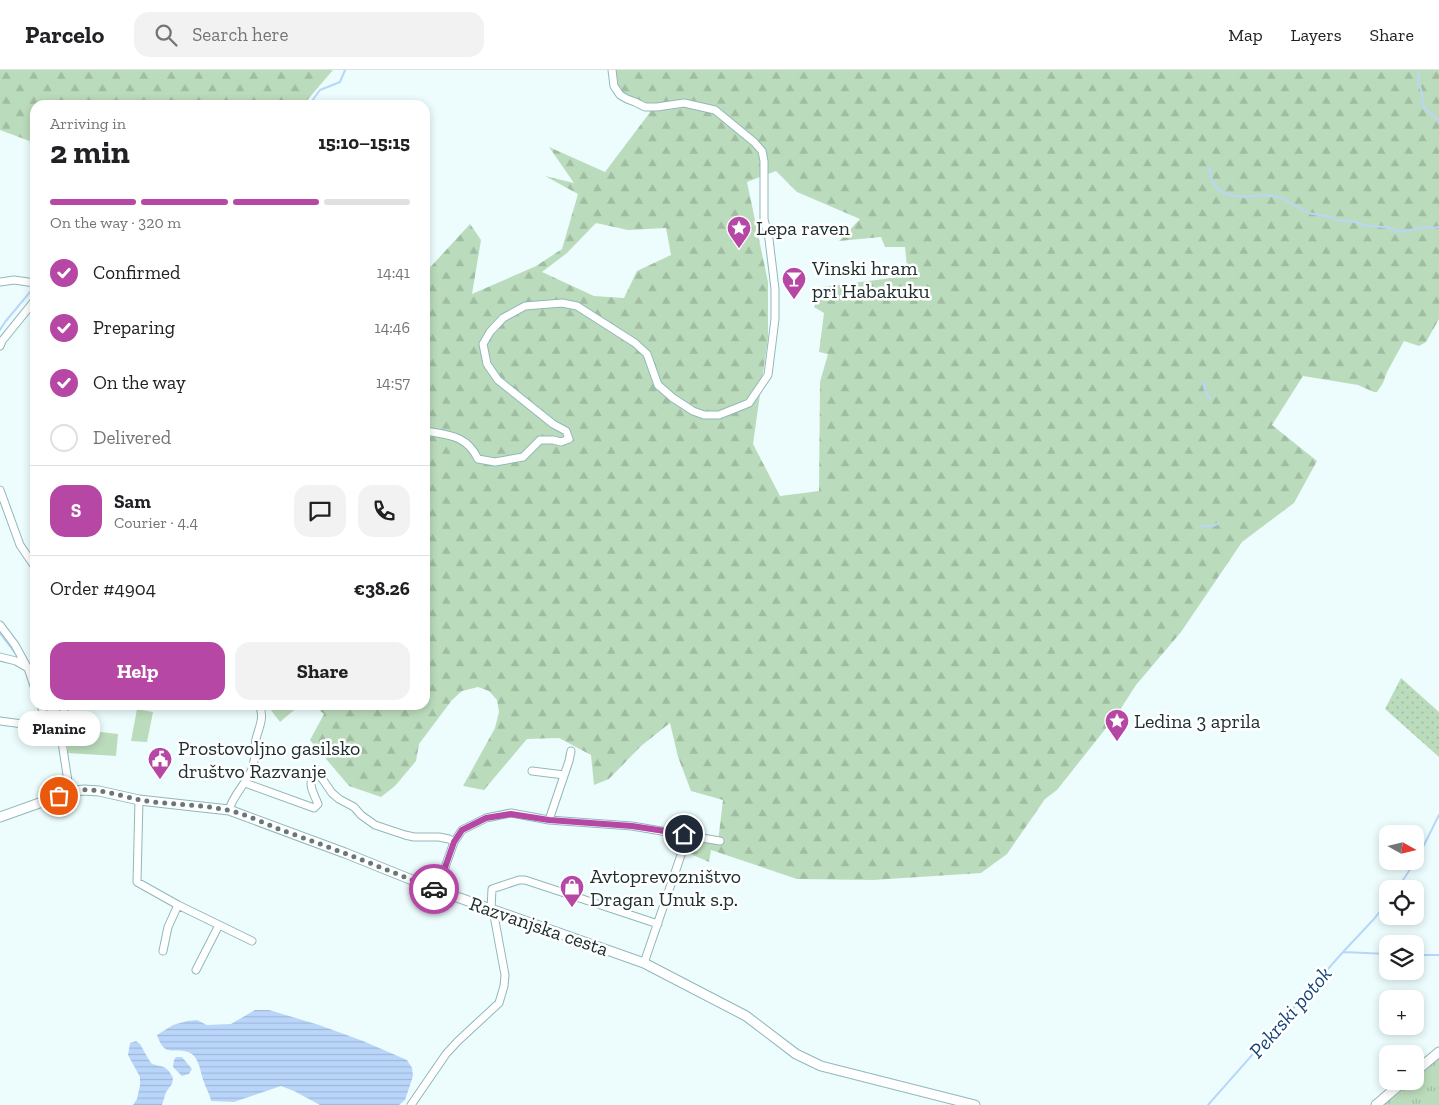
<!DOCTYPE html>
<html lang="en">
<head>
<meta charset="utf-8">
<style>
  body { margin:0; font-family:"Zilla Slab",serif; background:#f2f2f2; color:#202124; height:100vh; display:flex; flex-direction:column; font-size:19px; white-space:nowrap }
  * { box-sizing:border-box; margin:0 }
  p { font-size:16px; color:#757577 }
  .icon { flex:none; width:28px; height:28px; fill:none; stroke:currentColor; stroke-width:2; stroke-linecap:round; stroke-linejoin:round }
  .map { position:relative; flex:1; overflow:hidden }
  .sheet { position:absolute; left:30px; top:30px; width:400px; height:610px; display:flex; flex-direction:column; background:#fff; border-radius:15px; box-shadow:0 2px 8px #0003 }
  .sheet>* { flex:none }
  .needle { width:32px; rotate:98deg }
  .buttons { position:absolute; left:1379px; top:755px; display:grid; gap:10px }
  .buttons a { display:grid; place-items:center; width:45px; height:45px; border-radius:10px; background:#fff; box-shadow:0 2px 8px #0003; font-size:25px }
  .pin { position:absolute; display:grid; place-items:center; width:42px; height:42px; color:#fff; margin:-21px; border:2px solid #fff; border-radius:50%; box-shadow:0 1px 5px #0007 }
  .courier { position:absolute; display:grid; place-items:center; width:50px; height:50px; margin:-25px; border:4px solid #b747a4; border-radius:50%; background:#fff; color:#222; box-shadow:0 1px 6px #0007 }
  .bubble { position:absolute; height:35px; border-radius:15px; background:#fff; box-shadow:0 2px 8px #0003; font-size:16px; font-weight:800; line-height:35px; text-align:center }
  .overview em { font-style:normal; font-weight:800 }
  .overview div { display:flex; flex-direction:column-reverse }
  .overview { display:flex; align-items:center; justify-content:space-between; height:85px; padding:0 20px }
  h1 { font-size:32px; font-weight:800; line-height:38px }
  .bar { display:grid; grid-template-columns:repeat(4,1fr); gap:8px 5px; align-content:center; height:60px; padding:0 20px }
  .bar i { height:6px; border-radius:4px; background:#e0e0e0 }
  .bar .on { background:#b747a4 }
  .bar p { grid-column:span 4 }
  .line { display:flex; align-items:center; gap:12px; padding:0 20px; border-top:1px solid #e0e0e0 }
  .line div { flex:1 }
  .round { display:grid; place-items:center; flex:none; width:52px; height:52px; border-radius:15px; background:#f2f2f2 }
  ol { padding:0 20px; list-style:none }
  li { display:flex; align-items:center; gap:15px; height:55px }
  li p { margin-inline-start:auto }
  li .icon { padding:5px; border-radius:50%; background:#b747a4; color:#fff; stroke-width:4 }
  li:last-child { color:#757577 }
  li i { width:28px; height:28px; border:2px solid #e0e0e0; border-radius:50% }
  .button { display:flex; gap:10px; margin-top:auto; padding:10px 20px }
  .button a { flex:1; height:58px; border-radius:15px; background:#b747a4; color:#fff; font-size:20px; font-weight:800; line-height:58px; text-align:center }
  .button a+a { background:#f2f2f2; color:#202124 }
  header { display:flex; align-items:center; gap:30px; box-sizing:border-box; height:70px; padding:0 25px; background:#fff; border-bottom:1px solid #e0e0e0 }
  header strong { font-size:24px }
  nav { display:flex; gap:28px; margin-inline-start:auto; font-size:18px }
  .search { width:350px; height:45px; background:#f2f2f2; display:flex; align-items:center; gap:12px; box-sizing:border-box; padding:0 18px; border-radius:15px; color:#757577; font-size:19px }
  .map>svg:first-child { display:block }
  .grass { fill:url(#grass-tufts) }
  .forest { fill:url(#forest-firs); fill-rule:evenodd }
  .garden { fill:url(#garden-dots) }
  .pitch { fill:#bbdcbc }
  .water { fill:url(#water-rules) }
  .lines { fill:none; stroke-linecap:round; stroke-linejoin:round }
  .stream { stroke:#b9d6fa; stroke-width:2 }
  .minor-casing { stroke:#90b8ba; stroke-width:9 }
  .tertiary-casing { stroke:#90b8ba; stroke-width:11 }
  .minor { stroke:#fff; stroke-width:7 }
  .tertiary { stroke:#fff; stroke-width:9 }
  .done { stroke:#687879; stroke-width:5; stroke-dasharray:0 9 }
  .route { stroke:#b747a4; stroke-width:6 }
  .labels { text-anchor:middle; dominant-baseline:central; stroke-width:5; stroke-linejoin:round; paint-order:stroke }
  .poi-label { font-size:20px; fill:#203031; stroke:#fff; text-anchor:start }
  .street-label { font-size:20px; fill:#203031; stroke:#fff }
  .water-label { font-size:21px; font-style:italic; fill:#144579; stroke:#fff }
</style>
</head>
<body>
<header>
<strong>Parcelo</strong>
<div class="search"><svg class="icon" aria-label="search" viewBox="0 0 24 24"><circle cx="10" cy="10" r="6"/><path d="M15 15l6 6"/></svg>Search here</div>
<nav><a>Map</a><a>Layers</a><a>Share</a></nav>
</header>
<div class="map">
<svg width="1439" height="1035" viewBox="0 0 1439 1035">
  <defs>
    <pattern id="grass-tufts" width="24" height="20" patternUnits="userSpaceOnUse" patternTransform="scale(1.25)"><rect width="24" height="20" fill="#bbdcbc"/><path d="M3 7l-1-3M5 7V3M7 7l1-3M15 17l-1-3M17 17v-4M19 17l1-3" fill="none" stroke="#a0bda2"/></pattern>
    <pattern id="forest-firs" width="22" height="20" patternUnits="userSpaceOnUse" patternTransform="scale(1.25)"><rect width="22" height="20" fill="#bbdcbc"/><path d="M5 1l3.5 6h-7zM16 11l3.5 6h-7z" fill="#a0bda2"/></pattern>
    <pattern id="garden-dots" width="8" height="8" patternUnits="userSpaceOnUse" patternTransform="scale(1.25)"><rect width="8" height="8" fill="#bbdcbc"/><path d="M2 2h.1M6 6h.1" fill="none" stroke="#a0bda2" stroke-width="1.8" stroke-linecap="round"/></pattern>
    <pattern id="water-rules" width="6" height="5" patternUnits="userSpaceOnUse" patternTransform="scale(1.25)"><rect width="6" height="5" fill="#b9d6fa"/><path d="M0 2.5h6" fill="none" stroke="#9fb8d7"/></pattern>
  </defs>
  <rect width="100%" height="100%" fill="#edfdfe"/>
  <path class="grass" d="M1439,986V1035H1381L1409,1011H1415V1006Z"/>
  <path class="forest" d="M0,0H333L303,35H35V73L0,60Z
    M608,0H1439V249L1426,272L1419,276L1404,271L1387,302L1383,313L1377,322H1374L1358,315L1303,306L1272,355L1317,391L1294,433L1242,472L1181,562L1136,615L1118,643L1057,720L1045,729L1007,784L981,803L873,810L797,809L711,780L709,792L686,782L689,769L718,772L723,730L691,721L678,687L670,653L641,676L609,709L594,715L591,685L559,668L527,669L484,720L463,716L495,658L499,642L497,630L489,621L478,617L462,621L452,630L419,674L416,691L395,716L381,727L349,716L310,670L324,644L313,635H425V203L470,154L481,170L472,224L536,196L562,179L578,124L545,106L574,113L549,77L605,102L654,37L627,31ZM776,101L797,122L860,149L839,171L881,167L885,177H905L908,206L821,217L814,237L824,243L819,282L828,284L820,312L819,421L780,426L753,374L768,268V212L747,112ZM596,153L628,160L666,158L671,185L637,201L624,228L594,226L542,202L567,183Z
    M267,635H300L280,652Z"/>
  <path class="garden" d="M1401,608L1439,642V687L1385,639Z"/>
  <path class="pitch" d="M137,639L153,642L147,672L131,671Z
    M66,658L118,664L116,686L68,683Z"/>
  <path class="water" d="M255,940H269L319,955L363,971L407,990L412,998L413,1006L405,1030L399,1035H320L294,1021L281,1016L234,1032L211,1031C210,1024 206,1019 204,1012C200,1003 200,986 188,982C172,977 165,988 157,965L173,955L187,951L197,950L207,955L231,954Z
    M136,971L140,974L149,990L152,994L164,997L169,1001L173,1008L172,1014L166,1022L162,1035H133L137,1029L140,1015V1007L128,985L130,973Z
    M176,987H182L192,999L189,1004L182,1006L173,997L174,990Z"/>
  <g class="lines">
    <path class="stream" d="M1419,3L1418,14L1421,19L1423,36L1439,51
      M309,35L320,20L340,12L345,0
      M1208,96L1212,110L1218,120L1230,125L1244,127L1265,125L1280,127L1308,143L1330,147L1338,150L1355,152L1367,156L1386,157L1401,162L1425,157L1433,158L1439,157
      M0,260L5,252L35,216
      M1203,312L1205,320L1210,329
      M1201,456H1213L1219,453
      M0,563L15,583
      M1397,819L1417,789L1439,745
      M1343,882L1374,849L1388,831
      M1415,885H1439
      M1208,1035L1343,882L1388,884"/>
    <defs>
      <path id="minor" d="M0,212L14,210L35,213
        M0,276L2,271L35,230
        M425,361C448,365 467,365 478,389L495,392L523,387L540,370H553L561,372L569,369L566,361L553,354L498,310L487,294L483,274L490,262L503,248L525,236L562,233L577,236L635,273L647,284L658,315L673,328L693,341L704,345H719L749,333L768,305L775,249V219L769,169L764,149V91L762,81L754,72L715,40L684,33L657,37H645L635,32L627,29L620,25L614,16L612,0
        M0,420L20,475L35,497
        M0,555L15,575L27,597
        M0,587L16,591L28,598L35,619
        M41,635L48,658
        M65,635L60,659L69,718L67,722
        M0,651L60,659
        M532,701L564,705
        M245,713L314,738L318,734C314,724 307,714 314,704H316L321,707L332,723L339,729L354,737L361,745L375,755L405,765L414,767H439L449,769L454,772
        M139,730L137,812L178,835L252,871
        M229,740C233,725 246,714 252,699C256,690 254,679 256,669C259,657 265,647 259,635
        M549,750L569,691L571,681
        M437,820L454,772L462,760L486,748L511,743L549,750L632,756L720,771
        M491,839L492,819L519,810H525L658,854
        M163,881L168,857L178,835
        M644,893L681,785L684,764
        M196,900L219,855
        M411,1035L446,984L458,971L499,933L504,916L505,905L493,840"/>
      <path id="tertiary" d="M0,747L59,726L67,722L84,720L99,721L139,730L229,740L345,783L437,820L644,893L746,946L796,984L821,996L975,1035
        M1415,1002L1439,982
        M1376,1035L1404,1011"/>
    </defs>
    <use href="#minor" class="minor-casing"/>
    <use href="#tertiary" class="tertiary-casing"/>
    <use href="#minor" class="minor"/>
    <use href="#tertiary" class="tertiary"/>
  </g>
  <g class="lines">
    <path class="done" d="M59,726C83,712 115,725 140,730C169,735 199,734 227,740C246,744 264,753 281,760C333,778 383,798 434,819"/>
    <path class="route" d="M434,819L437,820L454,772L462,760L486,748L511,744L549,750L632,756L684,764"/>
  </g>
  <defs>
    <symbol id="sight-pin" viewBox="-11 -11 22 30"><path d="M0 17L-7.5 6A9.5 9.5 0 1 1 7.5 6Z" fill="#b747a4" stroke="#fff"/><path d="M0-6L1.8-2.2L6-1.7L2.9 1.2L3.7 5.4L0 3.3L-3.7 5.4L-2.9 1.2L-6-1.7L-1.8-2.2Z" fill="#fff"/></symbol>
    <symbol id="bar-pin" viewBox="-11 -11 22 30"><path d="M0 17L-7.5 6A9.5 9.5 0 1 1 7.5 6Z" fill="#b747a4" stroke="#fff"/><path d="M-6-5H6L.8 .8V4.5H3.5V6h-7V4.5H-.8V.8Z" fill="#fff"/></symbol>
    <symbol id="civic-pin" viewBox="-11 -11 22 30"><path d="M0 17L-7.5 6A9.5 9.5 0 1 1 7.5 6Z" fill="#b747a4" stroke="#fff"/><path d="M-.6-6.5H3V-4.5H.6V-3L4-1V1h2V6H-6V1h2V-1L-.6-3ZM-1.2 2.5V6h2.4V2.5Z" fill="#fff"/></symbol>
    <symbol id="shop-pin" viewBox="-11 -11 22 30"><path d="M0 17L-7.5 6A9.5 9.5 0 1 1 7.5 6Z" fill="#b747a4" stroke="#fff"/><path d="M-5-2.5h2.3a2.7 3.5 0 0 1 5.4 0H5L5.5 6h-11ZM-1.5-2.5h3a1.5 2.3 0 0 0-3 0Z" fill="#fff"/></symbol>
  </defs>
  <g fill-rule="evenodd">
    <use href="#sight-pin" x="725" y="144" width="28" height="38"/>
    <use href="#bar-pin" x="780" y="195" width="28" height="38"/>
    <use href="#sight-pin" x="1103" y="637" width="28" height="38"/>
    <use href="#civic-pin" x="146" y="675" width="28" height="38"/>
    <use href="#shop-pin" x="558" y="803" width="28" height="38"/>
  </g>
  <g class="labels">
    <g class="poi-label">
      <text x="756" y="158">Lepa raven</text>
      <text x="812" y="198">Vinski hram<tspan x="812" dy="23">pri Habakuku</tspan></text>
      <text x="1134" y="651">Ledina 3 aprila</text>
      <text x="178" y="678">Prostovoljno gasilsko<tspan x="178" dy="23">društvo Razvanje</tspan></text>
      <text x="590" y="806">Avtoprevozništvo<tspan x="590" dy="23">Dragan Unuk s.p.</tspan></text>
    </g>
    <g class="street-label">
      <text transform="translate(539 856) rotate(19)">Razvanjska cesta</text>
    </g>
    <g class="water-label">
      <text transform="translate(1290 942) rotate(-49)">Pekrski potok</text>
    </g>
  </g>
</svg>
<div class="buttons">
<a><svg class="needle" viewBox="-14 -14 28 28"><path d="M0-13l5 13h-10z" fill="#e53935"/><path d="M0 13l5-13h-10z" fill="#757577"/></svg></a>
<a><svg class="icon" aria-label="locate" viewBox="0 0 24 24"><circle cx="12" cy="12" r="6"/><path d="M12 2v4M12 18v4M2 12h4M18 12h4"/></svg></a>
<a><svg class="icon" aria-label="layers" viewBox="0 0 24 24"><path d="M12 4l9 5-9 5-9-5zM3 14l9 5 9-5"/></svg></a>
<a>+</a>
<a>−</a>
</div>
<div class="pin" style="left:59px;top:726px;background:#ea580c"><svg class="icon" aria-label="bag" viewBox="0 0 24 24"><path d="M5 8h14l-1 12H6zM9 8a3 3 0 0 1 6 0"/></svg></div>
<div class="pin" style="left:684px;top:764px;background:#1f2937"><svg class="icon" aria-label="home" viewBox="0 0 24 24"><path d="M3 11l9-7 9 7M6 9v11h12V9"/></svg></div>
<div class="courier" style="left:434px;top:819px"><svg class="icon" aria-label="car" viewBox="0 0 24 24"><path d="M5 17H2v-5l4-1 3-4h7l3 4 3 1v5h-3M9 17h6M6 11h13"/><circle cx="7" cy="17" r="2"/><circle cx="17" cy="17" r="2"/></svg></div>
<div class="bubble" style="left:18px;top:641px;width:82px">Planinc</div>
<section class="sheet">
<div class="overview"><div><h1>2 min</h1><p>Arriving in</p></div><em>15:10–15:15</em></div>
<div class="bar"><i class="on"></i><i class="on"></i><i class="on"></i><i></i><p>On the way · 320 m</p></div>
<ol>
<li><svg class="icon" aria-label="check" viewBox="0 0 24 24"><path d="M5 12l5 5 9-10"/></svg>Confirmed<p>14:41</p></li>
<li><svg class="icon" aria-label="check" viewBox="0 0 24 24"><path d="M5 12l5 5 9-10"/></svg>Preparing<p>14:46</p></li>
<li><svg class="icon" aria-label="check" viewBox="0 0 24 24"><path d="M5 12l5 5 9-10"/></svg>On the way<p>14:57</p></li>
<li><i></i>Delivered</li>
</ol>
<div class="line" style="height:90px"><b class="round" style="background:#b747a4;color:#fff">S</b><div><b>Sam</b><p>Courier · 4.4</p></div><a class="round"><svg class="icon" aria-label="chat" viewBox="0 0 24 24"><path d="M4 5h16v11H9l-5 4z"/></svg></a><a class="round"><svg class="icon" aria-label="phone" viewBox="0 0 24 24"><path d="M5 4h4l2 5-3 2q2 4 5 5l2-3 5 2v4C11 20 4 13 5 4z"/></svg></a></div>
<div class="line" style="height:65px"><div>Order #4904</div><b>€38.26</b></div>
<div class="button"><a>Help</a><a>Share</a></div>
</section>
</div>
</body>
</html>
